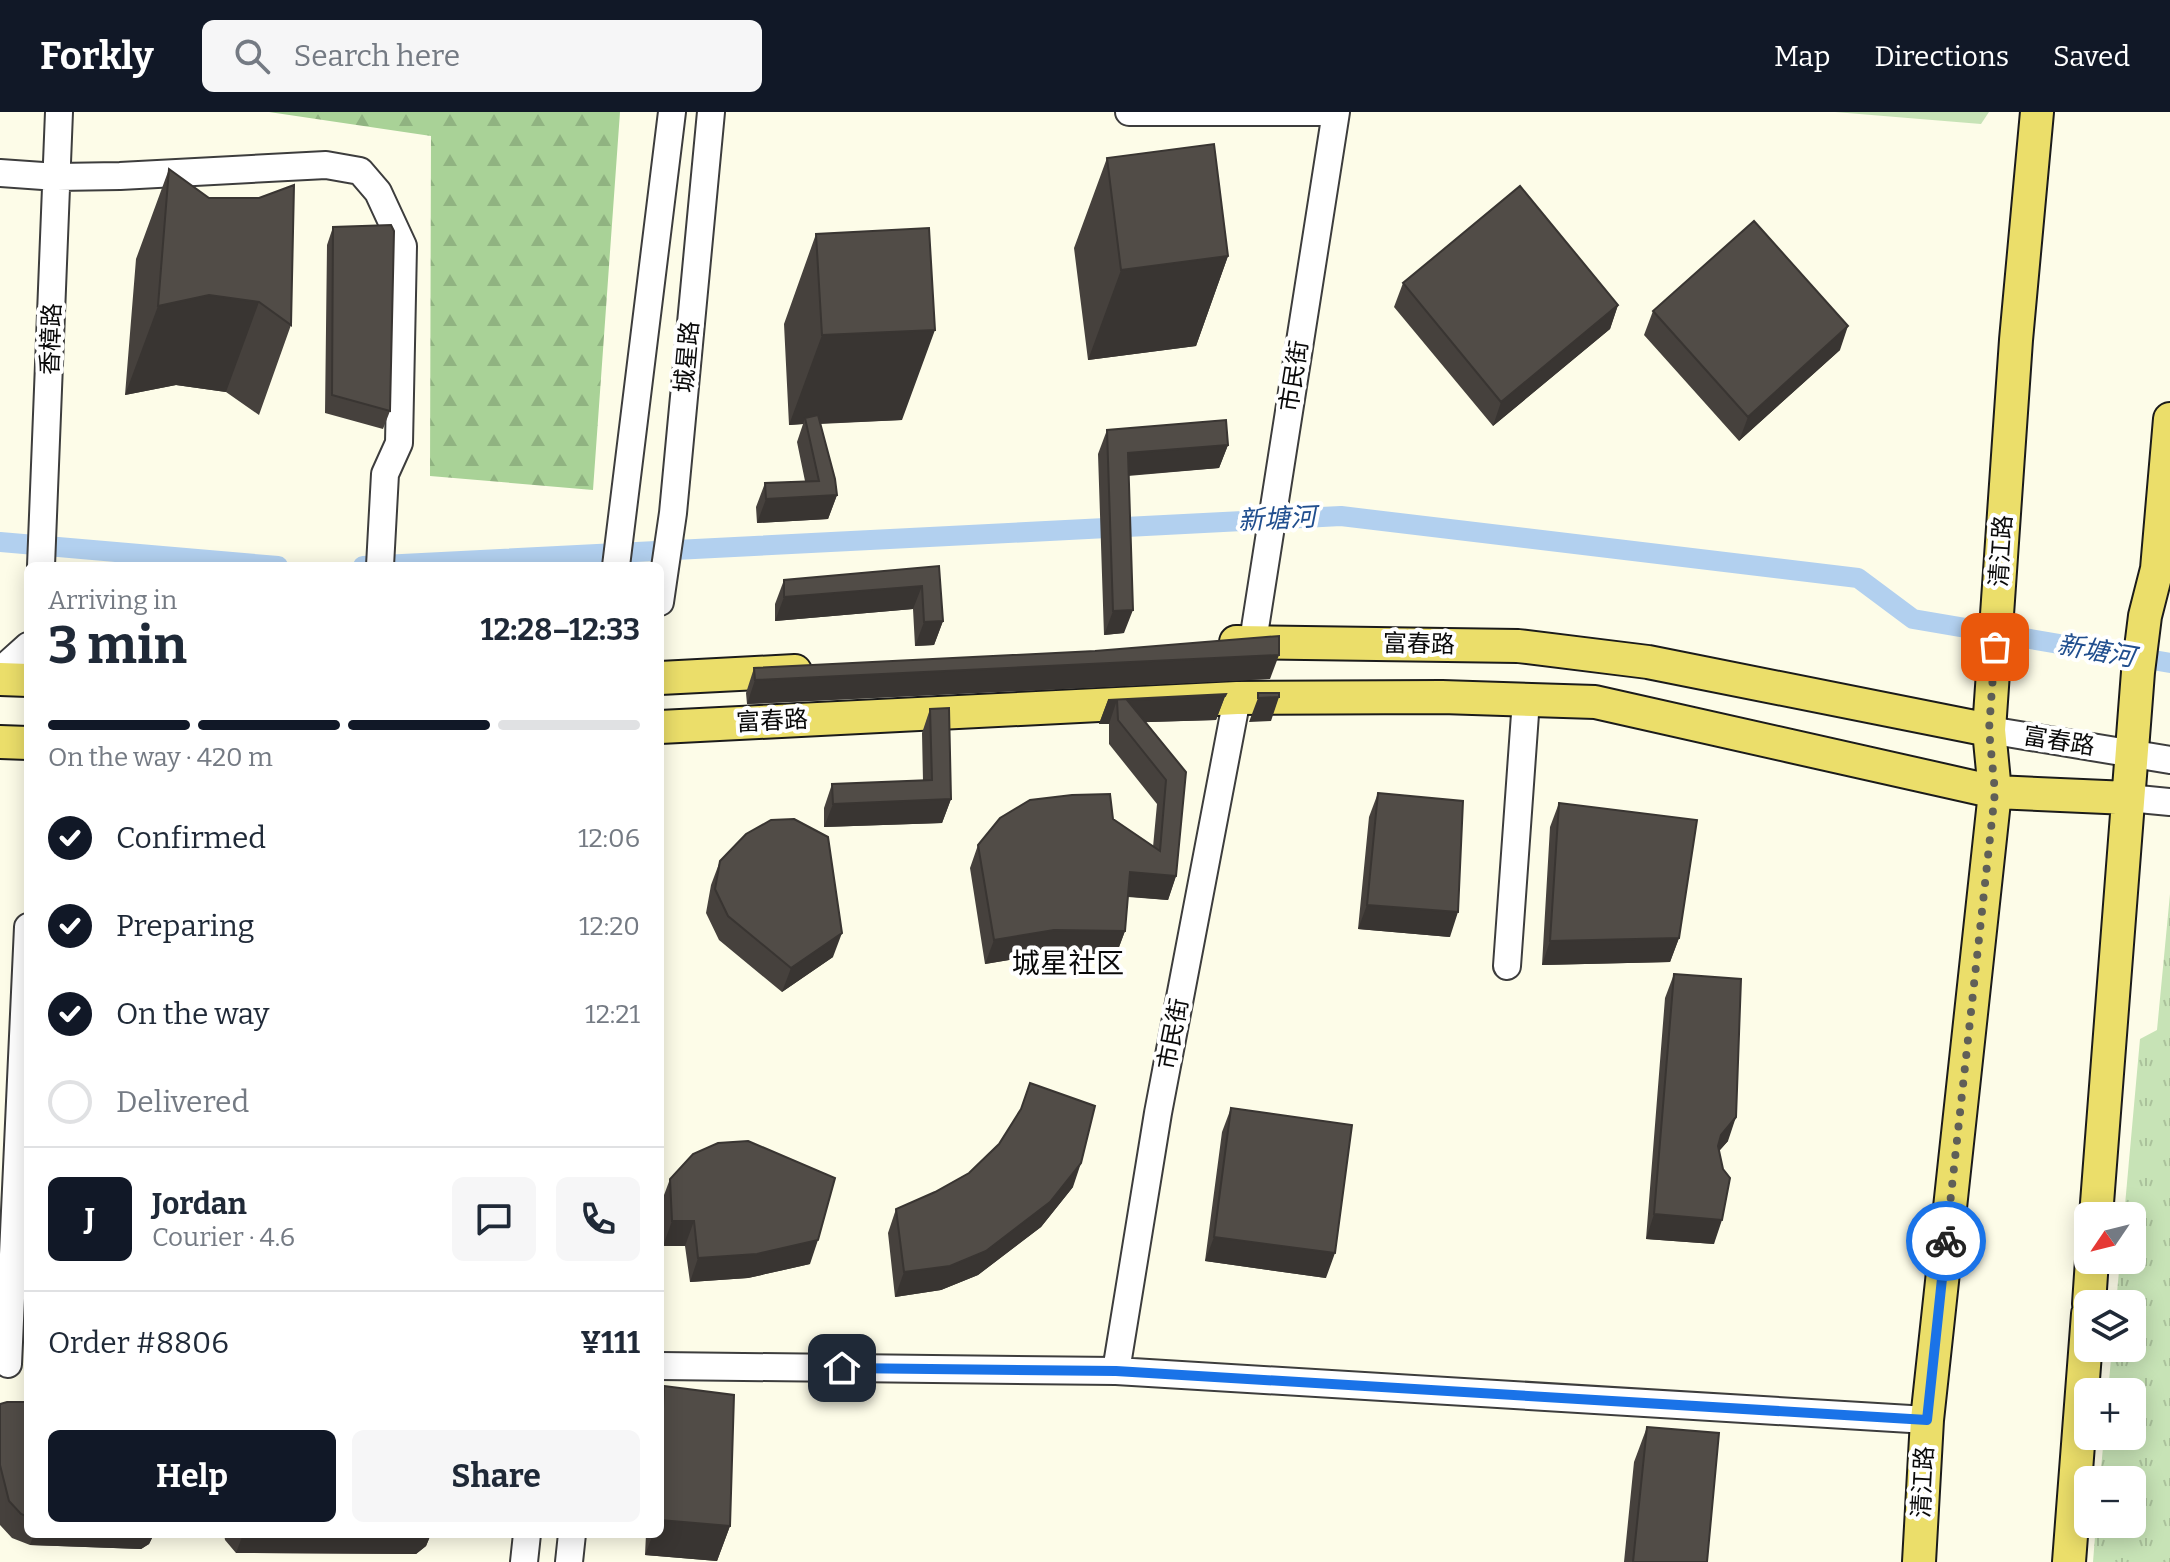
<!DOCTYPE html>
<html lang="en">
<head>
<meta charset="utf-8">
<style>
  body { margin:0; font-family:Bitter,"Noto Sans SC",serif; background:#f6f6f7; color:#1f2937; height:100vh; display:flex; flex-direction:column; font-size:30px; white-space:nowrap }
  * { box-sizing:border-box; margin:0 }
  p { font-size:26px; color:#747a83 }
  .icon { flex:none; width:44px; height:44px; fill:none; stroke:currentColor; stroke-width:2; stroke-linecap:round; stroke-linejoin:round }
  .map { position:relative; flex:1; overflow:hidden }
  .panel { position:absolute; left:24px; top:450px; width:640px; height:976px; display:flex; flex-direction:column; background:#fff; border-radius:12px; box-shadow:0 4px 20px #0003 }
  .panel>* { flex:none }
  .needle { width:52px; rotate:235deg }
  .fabs { position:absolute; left:2074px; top:1090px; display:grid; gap:16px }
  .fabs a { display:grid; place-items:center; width:72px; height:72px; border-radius:12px; background:#fff; box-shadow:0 4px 20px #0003; font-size:40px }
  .pin { position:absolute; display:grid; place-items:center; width:68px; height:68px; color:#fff; margin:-34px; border-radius:16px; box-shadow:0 4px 12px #0006 }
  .courier { position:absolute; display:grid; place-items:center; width:80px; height:80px; margin:-40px; border:6px solid #1a73e8; border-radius:50%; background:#fff; color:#222; box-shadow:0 2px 10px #0007 }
  .headline em { font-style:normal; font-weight:700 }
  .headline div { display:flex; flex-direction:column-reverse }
  .headline { display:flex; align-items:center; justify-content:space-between; height:136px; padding:0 24px }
  h1 { font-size:52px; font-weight:700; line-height:60px }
  .bar { display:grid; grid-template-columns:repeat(4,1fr); gap:12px 8px; align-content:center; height:96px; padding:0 24px }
  .bar i { height:10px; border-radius:6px; background:#e0e1e3 }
  .bar .active { background:#111827 }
  .bar p { grid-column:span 4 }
  .line { display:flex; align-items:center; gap:20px; padding:0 24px; border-top:2px solid #e0e1e3 }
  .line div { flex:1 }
  .round { display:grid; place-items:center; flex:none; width:84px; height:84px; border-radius:12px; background:#f6f6f7 }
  ol { padding:0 24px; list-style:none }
  li { display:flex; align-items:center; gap:24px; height:88px }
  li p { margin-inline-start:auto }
  li .icon { padding:8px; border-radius:50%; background:#111827; color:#fff; stroke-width:4 }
  li:last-child { color:#747a83 }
  li i { width:44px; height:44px; border:4px solid #e0e1e3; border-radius:50% }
  .primary-button { display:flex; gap:16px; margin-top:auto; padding:16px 24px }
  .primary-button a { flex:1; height:92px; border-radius:12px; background:#111827; color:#fff; font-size:32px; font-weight:700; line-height:92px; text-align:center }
  .primary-button a+a { background:#f6f6f7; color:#1f2937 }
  header { display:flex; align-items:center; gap:48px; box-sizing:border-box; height:112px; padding:0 40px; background:#111827; color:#fff }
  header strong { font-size:38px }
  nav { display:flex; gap:44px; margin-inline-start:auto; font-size:28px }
  .search { width:560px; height:72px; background:#f6f6f7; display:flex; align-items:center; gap:20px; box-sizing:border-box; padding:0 28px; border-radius:12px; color:#747a83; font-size:30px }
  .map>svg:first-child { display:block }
  .grass { fill:#c7e3b6 }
  .forest { fill:url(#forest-firs) }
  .park { fill:url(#park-tufts) }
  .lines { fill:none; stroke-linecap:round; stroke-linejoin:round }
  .canal { stroke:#b2d0ef; stroke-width:20 }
  .minor-casing { stroke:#3d3d3d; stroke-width:30 }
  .major-casing { stroke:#1b1b1b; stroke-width:36 }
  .minor { stroke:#fff; stroke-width:26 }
  .major { stroke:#ebde6a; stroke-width:32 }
  .wall { fill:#46413d }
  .shaded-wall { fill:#393532 }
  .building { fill:#514c47; stroke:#393532; stroke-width:2 }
  .done { stroke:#5f5f58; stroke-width:8; stroke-dasharray:0 14.4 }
  .route { stroke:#1a73e8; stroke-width:10 }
  .labels { text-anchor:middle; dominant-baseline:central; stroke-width:8; stroke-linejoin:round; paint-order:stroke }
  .street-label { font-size:24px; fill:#0a0a0a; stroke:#fff }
  .water-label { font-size:26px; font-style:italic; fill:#204e8e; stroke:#fff }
  .quarter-label { font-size:28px; fill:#0a0a0a; stroke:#fff }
</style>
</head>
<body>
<header>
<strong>Forkly</strong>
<div class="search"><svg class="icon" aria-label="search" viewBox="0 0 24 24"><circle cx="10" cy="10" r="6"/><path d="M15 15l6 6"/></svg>Search here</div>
<nav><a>Map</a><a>Directions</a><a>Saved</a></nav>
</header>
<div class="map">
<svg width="2170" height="1450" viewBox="0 0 2170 1450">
  <defs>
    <pattern id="forest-firs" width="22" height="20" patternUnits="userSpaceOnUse" patternTransform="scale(2)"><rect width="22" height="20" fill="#a9d297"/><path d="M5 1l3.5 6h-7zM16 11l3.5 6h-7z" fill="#90b381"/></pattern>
    <pattern id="park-tufts" width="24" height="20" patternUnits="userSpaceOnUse" patternTransform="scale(2)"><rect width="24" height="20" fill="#c7e3b6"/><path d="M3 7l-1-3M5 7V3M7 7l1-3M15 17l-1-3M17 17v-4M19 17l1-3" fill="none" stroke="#aac19b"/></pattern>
  </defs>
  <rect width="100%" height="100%" fill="#fdfce8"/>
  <path class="grass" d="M1835,0H1989L1981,12Z"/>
  <path class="forest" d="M269,0H620L593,378L430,364L431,24Z"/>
  <path class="park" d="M2170,782V1450H2093L2096,1412H2132V1368H2100L2104,1324H2132V1280H2108L2112,1236H2132V1192H2116L2120,1148H2132V1104H2124L2140,927L2157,918Z"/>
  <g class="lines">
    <path class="canal" d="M0,430L278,454
      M363,454L1341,404L1858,466L1913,507L2170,551"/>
    <defs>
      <path id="minor" d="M1129,0H1336L1253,529
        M0,61L57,65L120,64L326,53L360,59L378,80L403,134L399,331L385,362L380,454
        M41,454L59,0
        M616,454L672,0
        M660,490L673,401L711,0
        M0,559L28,534
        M1989,618L2170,648
        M2128,686L2170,690
        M1507,854L1526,588
        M8,1252L28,815
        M660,1254L1116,1259L1927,1308
        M1116,1259L1158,1001L1237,586
        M524,1450L527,1422
        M569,1450L572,1422"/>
      <path id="major" d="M1236,530L1518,534L1648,550L1989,618
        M660,566L795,559
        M0,567L28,568
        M660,615L1237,586L1442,585L1595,590L1995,680L2128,686
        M0,630L28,631
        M2096,1104L2138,560L2145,504L2157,457L2170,307
        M2089,1192L2092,1148
        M1919,1450L1927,1308L1995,680L1989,618L2016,228L2037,0
        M2069,1450L2088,1202"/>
    </defs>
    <use href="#minor" class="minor-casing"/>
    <use href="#major" class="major-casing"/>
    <use href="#minor" class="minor"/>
    <use href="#major" class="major"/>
  </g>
  <path class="wall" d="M1107,46L1228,144L1196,234L1088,248L1074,136Z
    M169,57L291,213L259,303L226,280L176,273L125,283L136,147Z
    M333,115L390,299L383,317L325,301L327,133Z
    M816,122L902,308L820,312L837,383L828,407L757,411L756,395L765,371L805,369L797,330L803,312L789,313L784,212Z
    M1403,171L1618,193L1610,217L1493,314L1394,195Z
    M1653,199L1840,238L1739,329L1644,223Z
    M1107,318L1228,333L1219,356L1128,364L1124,521L1104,523L1098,342Z
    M939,454L943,509L934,533L915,534L913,497L775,509V492L784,468Z
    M754,556L1270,567L747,592L746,581Z
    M1226,582L1216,608L1146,610L1186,660L1176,764L1168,788L1128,785L1125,819L1116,843L1046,842L985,852L970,756L978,733L1113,707L1153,735L1157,692L1109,632V612H1099L1108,588Z
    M930,597L951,687L942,711L824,715V696L832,672L923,669L922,621Z
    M1378,681L1450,825L1358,817L1369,705Z
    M1559,691L1679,826L1670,850L1542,853L1550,715Z
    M720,749L833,845L782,880L719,828L706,801L711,773Z
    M1674,862L1728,1029L1719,1039L1714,1132L1646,1127L1665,886Z
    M1231,996L1326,1166L1205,1149L1222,1020Z
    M670,1067L810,1152L748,1166L690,1170L685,1134H663L661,1091Z
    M1073,1075L1041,1115L978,1163L941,1178L895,1185L888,1121L896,1097Z
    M664,1274L730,1414L717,1449L645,1443L646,1422H660V1285Z
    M28,1290V1422H154L149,1432L141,1437L30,1433L12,1426L0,1413V1292Z
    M1647,1315L1707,1450H1624L1634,1350Z
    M224,1422H431L426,1434L416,1442L236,1441L225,1428Z"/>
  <path class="shaded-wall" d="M1228,144L1196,234L1088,248L1121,158Z
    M209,183L259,190L226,280L176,273L125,283L158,194Z
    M1618,193L1610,217L1493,314L1501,290Z
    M1848,214L1840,238L1739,329L1748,305Z
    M935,218L902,308L807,312L805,306L803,312L789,313L822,223Z
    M1228,333L1219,356L1119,364L1128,341Z
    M837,383L828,407L757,411L766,387Z
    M922,474L913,497L775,509L784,485Z
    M1133,498L1124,521L1104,523L1113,499Z
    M943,509L934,533L915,534L924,510Z
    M1279,543L1270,567L747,592L755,568Z
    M1225,584L1216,608L1119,611L1127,588Z
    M1279,585L1271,609L1249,610L1258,586Z
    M1108,588H1117L1109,612H1099Z
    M951,687L942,711L824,715L833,692Z
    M1130,760L1176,764L1168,788L1122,784Z
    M1367,793L1458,800L1450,825L1358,817Z
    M1054,818L1125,819L1116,843L1046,842L985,852L994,828Z
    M842,821L833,845L782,880L791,856Z
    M1679,826L1670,850L1542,853L1550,829Z
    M1736,1005L1728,1029L1712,1047L1721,1023Z
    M1081,1051L1073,1075L1041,1115L978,1163L941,1178L895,1185L904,1160Z
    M1654,1102L1722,1108L1714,1132L1646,1127Z
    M672,1109H694L685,1134H663Z
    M1214,1125L1335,1141L1326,1166L1205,1149Z
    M818,1128L810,1152L748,1166L690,1170L698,1146Z
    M660,1408L730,1414L717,1449L645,1443L653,1422H660Z
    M34,1422H154L149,1432L141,1437L30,1433Z
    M243,1422H431L426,1434L416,1442L236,1441Z"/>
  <path class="building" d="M1214,32L1228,144L1121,158L1107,46Z
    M169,57L209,86H259L294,73L291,213L259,190L209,183L158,194Z
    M1520,74L1618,193L1501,290L1403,171Z
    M1754,109L1848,214L1748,305L1653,199Z
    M391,113L394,119L390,299L332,283L333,115Z
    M929,116L935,218L822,223L816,122Z
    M818,303L835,367L837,383L766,387L765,371L819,369L805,306Z
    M1226,308L1228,333L1128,341L1133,498L1113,499L1107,318Z
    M939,454L943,509L924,510L922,474L784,485V468Z
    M1279,524V543L755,568L754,556L1095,539Z
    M1258,581H1279V585L1258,586Z
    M1226,582L1225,584L1127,588L1186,660L1176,764L1130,760L1125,819L1054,818L994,828L978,733L1000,706L1030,688L1072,683L1110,682L1113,707L1160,739L1166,668L1118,608L1117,588H1108Z
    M949,596L951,687L833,692L832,672L932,668L930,597Z
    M1378,681L1463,689L1458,800L1367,793Z
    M1559,691L1697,708L1679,826L1550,829Z
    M794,707L828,725L842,821L791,856L728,804L715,777L720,749L746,722L771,708Z
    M1674,862L1741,867L1736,1005L1721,1023L1718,1034L1723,1057L1730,1066L1722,1108L1654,1102Z
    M1030,971L1095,994L1081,1051L1050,1090L986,1139L950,1154L904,1160L896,1097L935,1080L969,1061L999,1032L1021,997Z
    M1231,996L1352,1013L1335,1141L1214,1125Z
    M748,1029L835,1066L818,1128L757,1142L698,1146L694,1109H672L670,1067L693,1042L718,1031Z
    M664,1274L734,1283L730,1414L660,1408V1365Z
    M7,1290H28V1405L21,1402L9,1389L0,1353V1292Z
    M1647,1315L1719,1321L1707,1450H1633Z"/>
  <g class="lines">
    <path class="done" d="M1946,1129L1995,680L1989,618L1995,535"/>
    <path class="route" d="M842,1256L1116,1259L1927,1308L1946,1129"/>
  </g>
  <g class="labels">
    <g class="street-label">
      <text transform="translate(51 227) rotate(-88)">香樟路</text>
      <text transform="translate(687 245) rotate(-85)">城星路</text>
      <text transform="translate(1294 264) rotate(-81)">市民街</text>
      <text transform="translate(2001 439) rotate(-86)">清江路</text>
      <text transform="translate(1419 532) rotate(1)">富春路</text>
      <text transform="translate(772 609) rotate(-3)">富春路</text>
      <text transform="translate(2059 629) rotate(9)">富春路</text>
      <text transform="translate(1173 922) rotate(-79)">市民街</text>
      <text transform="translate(1923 1370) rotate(-87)">清江路</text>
    </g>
    <g class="water-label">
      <text transform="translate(1277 407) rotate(-3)">新塘河</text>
      <text transform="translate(2096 539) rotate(10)">新塘河</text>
    </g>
    <g class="quarter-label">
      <text x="1068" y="851">城星社区</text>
    </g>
  </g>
</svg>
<div class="fabs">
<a><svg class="needle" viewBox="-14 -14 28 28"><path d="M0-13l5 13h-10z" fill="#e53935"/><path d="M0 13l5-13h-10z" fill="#747a83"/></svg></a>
<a><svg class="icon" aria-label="layers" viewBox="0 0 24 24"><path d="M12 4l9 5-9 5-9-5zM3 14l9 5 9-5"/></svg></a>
<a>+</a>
<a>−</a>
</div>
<div class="pin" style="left:1995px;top:535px;background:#ea580c"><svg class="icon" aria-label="bag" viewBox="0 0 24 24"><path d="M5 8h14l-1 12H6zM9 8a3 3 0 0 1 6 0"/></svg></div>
<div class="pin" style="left:842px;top:1256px;background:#1f2937"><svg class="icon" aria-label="home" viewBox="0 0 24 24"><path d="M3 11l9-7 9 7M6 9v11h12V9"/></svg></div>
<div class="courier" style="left:1946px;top:1129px"><svg class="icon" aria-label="bike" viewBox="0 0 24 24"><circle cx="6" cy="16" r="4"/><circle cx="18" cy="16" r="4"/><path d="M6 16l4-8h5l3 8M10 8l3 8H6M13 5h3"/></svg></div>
<section class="panel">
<div class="headline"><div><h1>3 min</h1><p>Arriving in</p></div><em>12:28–12:33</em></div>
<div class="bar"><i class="active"></i><i class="active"></i><i class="active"></i><i></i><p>On the way · 420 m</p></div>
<ol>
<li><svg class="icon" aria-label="check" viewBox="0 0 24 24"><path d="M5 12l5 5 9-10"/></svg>Confirmed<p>12:06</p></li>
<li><svg class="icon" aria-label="check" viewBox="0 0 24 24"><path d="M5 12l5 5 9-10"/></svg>Preparing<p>12:20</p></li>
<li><svg class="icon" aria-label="check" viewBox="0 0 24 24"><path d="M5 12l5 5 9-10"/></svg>On the way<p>12:21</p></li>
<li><i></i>Delivered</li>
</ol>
<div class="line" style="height:144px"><b class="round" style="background:#111827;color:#fff">J</b><div><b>Jordan</b><p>Courier · 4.6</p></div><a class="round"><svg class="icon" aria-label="chat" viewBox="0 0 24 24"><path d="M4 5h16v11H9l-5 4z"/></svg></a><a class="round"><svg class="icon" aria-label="phone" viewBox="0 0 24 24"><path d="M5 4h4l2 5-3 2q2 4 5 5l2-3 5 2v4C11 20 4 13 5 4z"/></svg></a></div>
<div class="line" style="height:104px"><div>Order #8806</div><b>¥111</b></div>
<div class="primary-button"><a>Help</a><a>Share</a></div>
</section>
</div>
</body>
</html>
